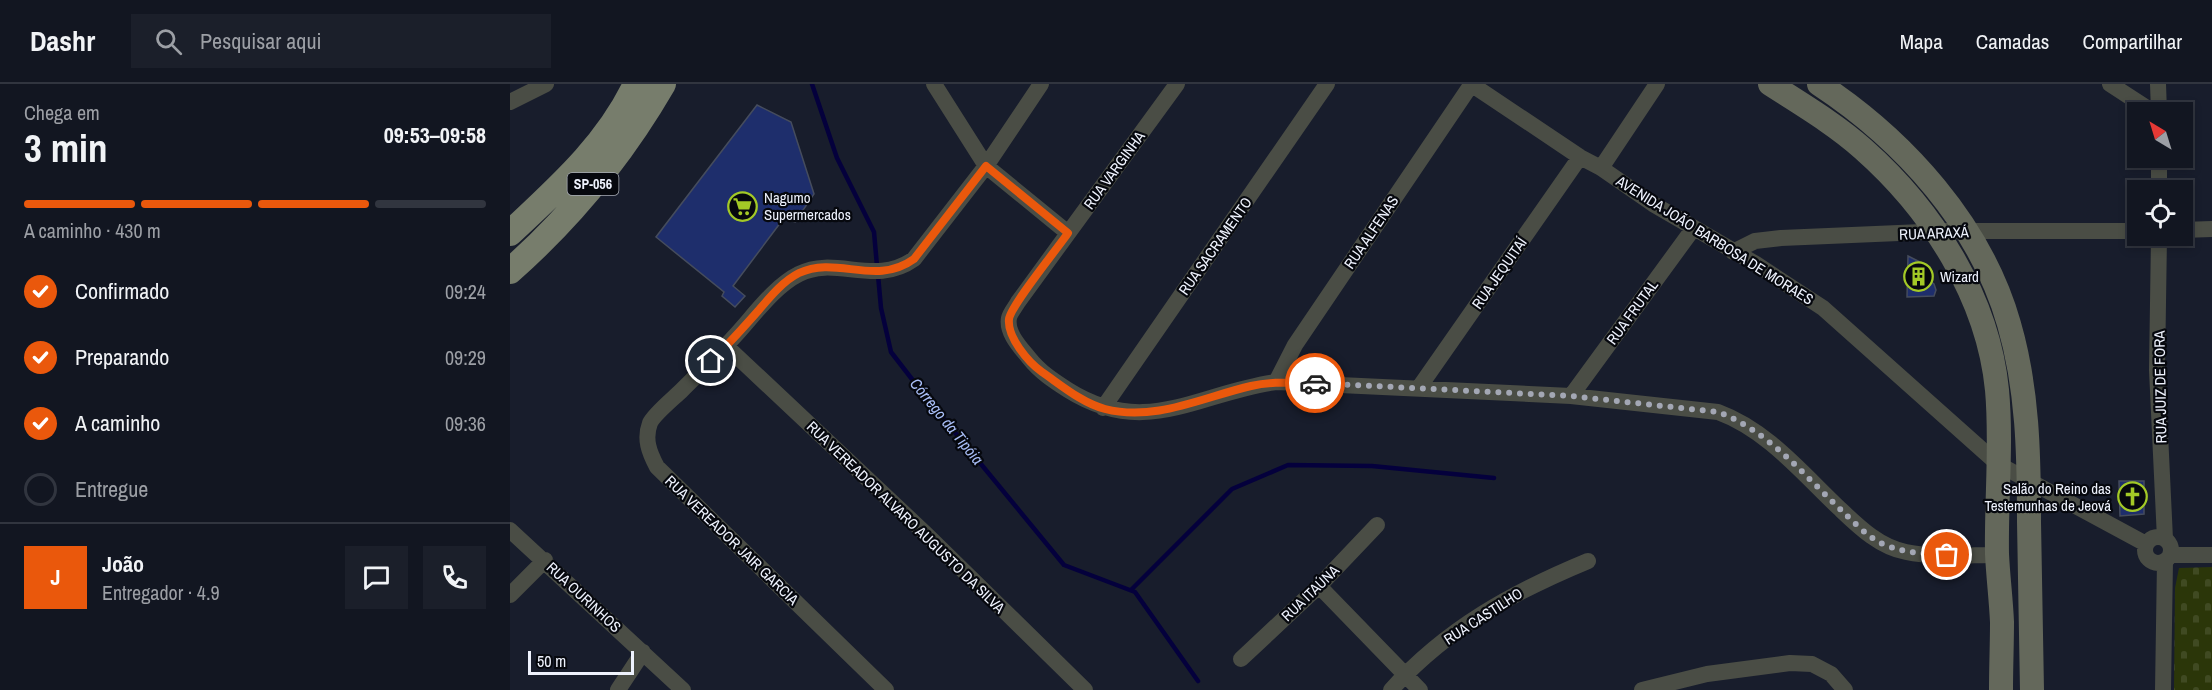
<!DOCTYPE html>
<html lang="pt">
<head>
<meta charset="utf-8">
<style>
  body { margin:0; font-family:"Archivo Narrow",sans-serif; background:#1b1f2a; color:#f1f3f6; height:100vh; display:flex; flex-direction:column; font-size:22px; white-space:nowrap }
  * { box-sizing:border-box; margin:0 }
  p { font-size:20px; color:#9c9fa5 }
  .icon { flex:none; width:33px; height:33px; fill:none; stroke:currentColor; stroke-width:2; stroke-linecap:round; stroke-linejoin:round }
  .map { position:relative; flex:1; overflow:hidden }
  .side { display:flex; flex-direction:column; background:#121621; width:510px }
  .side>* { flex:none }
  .needle { width:39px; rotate:322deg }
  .controls { position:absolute; left:1617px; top:18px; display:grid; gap:12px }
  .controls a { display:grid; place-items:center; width:66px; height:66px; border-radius:0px; background:#121621; box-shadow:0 3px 9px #0003,0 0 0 2px #31353f; font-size:30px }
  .scale { position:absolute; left:18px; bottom:15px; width:106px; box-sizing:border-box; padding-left:6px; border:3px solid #eef2fd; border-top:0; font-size:16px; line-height:21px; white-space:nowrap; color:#eef2fd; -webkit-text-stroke:4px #06080e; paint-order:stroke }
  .pin { position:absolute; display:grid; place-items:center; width:51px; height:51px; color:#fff; margin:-26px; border:3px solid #fff; border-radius:50%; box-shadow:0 2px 6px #0007 }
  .courier { position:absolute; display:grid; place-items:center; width:60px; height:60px; margin:-30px; border:4px solid #ea580c; border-radius:50%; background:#fff; color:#222; box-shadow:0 2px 8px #0007 }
  .headline em { font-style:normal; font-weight:800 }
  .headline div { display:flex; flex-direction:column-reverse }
  .headline { display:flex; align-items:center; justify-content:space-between; height:102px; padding:0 24px }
  h1 { font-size:39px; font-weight:800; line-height:45px }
  .bar { display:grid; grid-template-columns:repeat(4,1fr); gap:9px 6px; align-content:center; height:72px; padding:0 24px }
  .bar i { height:8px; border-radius:4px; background:#31353f }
  .bar .current { background:#ea580c }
  .bar p { grid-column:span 4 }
  .line { display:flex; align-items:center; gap:15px; padding:0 24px; border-top:2px solid #31353f }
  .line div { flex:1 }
  .round { display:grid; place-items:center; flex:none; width:63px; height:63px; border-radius:0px; background:#1b1f2a }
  ol { padding:0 24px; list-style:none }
  li { display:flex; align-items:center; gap:18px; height:66px }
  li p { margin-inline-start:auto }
  li .icon { padding:6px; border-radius:50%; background:#ea580c; color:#fff; stroke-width:4 }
  li:last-child { color:#9c9fa5 }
  li i { width:33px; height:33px; border:3px solid #31353f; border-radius:50% }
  header { display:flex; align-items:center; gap:36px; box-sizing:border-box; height:84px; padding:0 30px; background:#121621; border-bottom:2px solid #31353f }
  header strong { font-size:28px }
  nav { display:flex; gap:33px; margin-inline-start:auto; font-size:21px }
  .search { width:420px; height:54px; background:#1b1f2a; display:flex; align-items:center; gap:15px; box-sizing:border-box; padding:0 21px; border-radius:0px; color:#9c9fa5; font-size:22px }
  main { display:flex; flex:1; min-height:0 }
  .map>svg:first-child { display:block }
  .cemetery { fill:url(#cemetery-stones) }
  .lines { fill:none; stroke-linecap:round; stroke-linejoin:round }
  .stream { stroke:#04003c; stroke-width:4.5 }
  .building { fill:#1e2e6c; stroke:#454c5d; stroke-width:1.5 }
  .street { stroke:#4a4d45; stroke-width:16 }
  .secondary { stroke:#64685b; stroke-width:24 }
  .primary { stroke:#777d6c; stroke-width:26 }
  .done { stroke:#a3a7b4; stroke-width:6; stroke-dasharray:0 10.8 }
  .route { stroke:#ea580c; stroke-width:8 }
  .labels { text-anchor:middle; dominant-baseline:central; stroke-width:4.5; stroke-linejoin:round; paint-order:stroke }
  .shield { fill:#06080e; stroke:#a8acb5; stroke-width:1.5 }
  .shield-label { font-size:14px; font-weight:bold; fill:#eef2fd }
  .street-label { font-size:15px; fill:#eef2fd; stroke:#06080e }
  .poi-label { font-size:15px; fill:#eef2fd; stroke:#06080e; text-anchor:start }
  .water-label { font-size:16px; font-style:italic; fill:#a9bef7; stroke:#06080e }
</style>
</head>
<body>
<header>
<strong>Dashr</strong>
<div class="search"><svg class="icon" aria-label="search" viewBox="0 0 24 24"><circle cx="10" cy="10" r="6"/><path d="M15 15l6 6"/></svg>Pesquisar aqui</div>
<nav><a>Mapa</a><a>Camadas</a><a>Compartilhar</a></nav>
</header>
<main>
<section class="side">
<div class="headline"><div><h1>3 min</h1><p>Chega em</p></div><em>09:53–09:58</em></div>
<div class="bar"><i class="current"></i><i class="current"></i><i class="current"></i><i></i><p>A caminho · 430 m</p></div>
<ol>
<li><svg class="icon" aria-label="check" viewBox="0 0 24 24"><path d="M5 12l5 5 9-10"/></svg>Confirmado<p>09:24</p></li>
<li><svg class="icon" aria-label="check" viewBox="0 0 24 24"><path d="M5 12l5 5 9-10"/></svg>Preparando<p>09:29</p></li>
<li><svg class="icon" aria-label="check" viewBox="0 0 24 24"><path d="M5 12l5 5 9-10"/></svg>A caminho<p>09:36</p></li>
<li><i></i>Entregue</li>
</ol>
<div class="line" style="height:108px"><b class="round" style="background:#ea580c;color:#fff">J</b><div><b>João</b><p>Entregador · 4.9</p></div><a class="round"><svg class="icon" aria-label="chat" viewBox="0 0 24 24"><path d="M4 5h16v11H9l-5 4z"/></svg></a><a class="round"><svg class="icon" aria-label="phone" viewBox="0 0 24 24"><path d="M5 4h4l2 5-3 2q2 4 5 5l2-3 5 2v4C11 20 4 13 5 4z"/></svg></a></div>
</section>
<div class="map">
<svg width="1702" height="606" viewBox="0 0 1702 606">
  <defs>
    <pattern id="cemetery-stones" width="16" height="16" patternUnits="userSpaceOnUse" patternTransform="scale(1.5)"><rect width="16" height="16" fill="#2b3609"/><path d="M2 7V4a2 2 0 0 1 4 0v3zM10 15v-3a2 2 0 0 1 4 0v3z" fill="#404a22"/></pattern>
  </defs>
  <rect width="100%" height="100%" fill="#181d2c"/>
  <path class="cemetery" d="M1702,483V606H1664L1665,504L1669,484Z"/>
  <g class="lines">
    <path class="stream" d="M302,0L327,74L364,148L367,182
      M368,191L371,224L381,268L415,312L554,481L625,508L688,597
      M621,506L722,405L778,381L862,382L984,394"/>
  </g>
  <path class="building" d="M247,21L281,38L304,110L285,138L274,134L223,202L235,212L225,223L212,212L214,208L146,153Z
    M1398,172L1420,183V197L1424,200L1426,206L1424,212L1397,213Z
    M1609,397H1634V430L1610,432Z"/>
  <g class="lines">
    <path class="street" d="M424,0L476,82L558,149
      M667,0L508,218C506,222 500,229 499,234C496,249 511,264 519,274C530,288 544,297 558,306C636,355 687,309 766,298L1061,312L1208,328C1257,346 1292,389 1329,424C1348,442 1369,463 1396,468C1425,474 1458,471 1487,471
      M961,0L1070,73L1091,84L1143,120L1246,180L1313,224L1488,380L1636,460
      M1600,0L1643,28
      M1648,0L1649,28
      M0,18L36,0
      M1649,74V106
      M1091,84L1147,0
      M1672,146L1702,145
      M1649,152L1647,286L1655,455
      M1223,168L1245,157L1271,154L1436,147H1628
      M216,262L417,451L575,606
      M766,298L785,261L961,1
      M908,305L1070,73
      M1061,312L1183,145
      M593,324L817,0
      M0,446L173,606
      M1635 466a13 13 0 1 1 26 0a13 13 0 1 1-26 0Z
      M1660,471H1702
      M809,502L910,606
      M0,511L35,476
      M731,575L809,502L867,441
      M108,606L133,568
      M376,606L147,383C139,368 134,355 140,339C144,330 164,314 172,306C189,289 207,272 223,254C243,233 263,203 289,190C326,171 365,203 404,175L476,82L531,0
      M881,606C937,544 1003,508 1078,477
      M1132,606L1197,590L1280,579L1302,580L1321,590L1335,606
      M1653,606L1655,477"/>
    <path class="secondary" d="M1260,0C1291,20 1325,40 1353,65C1422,126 1478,213 1487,306C1492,360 1486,415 1487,470C1488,492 1491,515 1492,538C1492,560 1491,583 1491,606
      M1309,0C1394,56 1471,141 1499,240C1518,305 1519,372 1519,438C1520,494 1521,550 1522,606"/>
    <path class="primary" d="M0,149C48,104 98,60 126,0
      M0,187C60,134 113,69 153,0"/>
  </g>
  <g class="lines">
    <path class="done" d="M805,299L1061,312L1208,328C1257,346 1293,390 1330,425C1343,437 1357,453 1373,460C1394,469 1414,470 1437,471"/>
    <path class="route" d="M201,277C218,261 233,244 248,227C260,213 273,197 289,189C327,171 365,203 404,175L476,82L558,149C548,164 501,221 499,235C497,253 518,278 532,288C551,301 572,319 595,325C645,338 693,313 741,302C762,297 783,299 805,299"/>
  </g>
  <defs>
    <symbol id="supermarket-ring" viewBox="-11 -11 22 22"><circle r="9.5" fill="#06080e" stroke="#a3c926" stroke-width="1.5"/><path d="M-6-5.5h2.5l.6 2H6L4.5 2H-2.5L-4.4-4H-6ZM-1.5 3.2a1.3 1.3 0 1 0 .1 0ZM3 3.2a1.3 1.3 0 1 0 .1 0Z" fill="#a3c926"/></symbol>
    <symbol id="building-ring" viewBox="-11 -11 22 22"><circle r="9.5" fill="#06080e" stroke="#a3c926" stroke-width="1.5"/><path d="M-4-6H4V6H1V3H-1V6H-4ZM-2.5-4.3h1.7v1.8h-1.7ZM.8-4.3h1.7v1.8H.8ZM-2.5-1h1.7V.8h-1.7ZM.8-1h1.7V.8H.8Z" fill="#a3c926"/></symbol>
    <symbol id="church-ring" viewBox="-11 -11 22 22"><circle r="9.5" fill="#06080e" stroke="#a3c926" stroke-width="1.5"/><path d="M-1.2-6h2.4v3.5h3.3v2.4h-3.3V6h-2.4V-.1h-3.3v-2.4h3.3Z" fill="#a3c926"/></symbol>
  </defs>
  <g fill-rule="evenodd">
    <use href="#supermarket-ring" x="216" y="106" width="33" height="33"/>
    <use href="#building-ring" x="1392" y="176" width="33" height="33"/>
    <use href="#church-ring" x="1606" y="396" width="33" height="33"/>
  </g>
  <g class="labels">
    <rect class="shield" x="57.5" y="89" width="51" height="22" rx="4.5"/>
    <g class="shield-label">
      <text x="83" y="100">SP-056</text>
    </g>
    <g class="street-label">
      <text transform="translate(604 86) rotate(-54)">RUA VARGINHA</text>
      <text transform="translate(861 148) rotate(-56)">RUA ALFENAS</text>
      <text transform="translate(1424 149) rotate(-2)">RUA ARAXÁ</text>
      <text transform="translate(1205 156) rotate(32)">AVENIDA JOÃO BARBOSA DE MORAES</text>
      <text transform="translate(705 162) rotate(-55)">RUA SACRAMENTO</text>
      <text transform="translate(989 189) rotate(-55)">RUA JEQUITAÍ</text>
      <text transform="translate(1122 228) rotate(-54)">RUA FRUTAL</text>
      <text transform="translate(1650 303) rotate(-91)">RUA JUIZ DE FORA</text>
      <text transform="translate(396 433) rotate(44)">RUA VEREADOR ALVARO AUGUSTO DA SILVA</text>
      <text transform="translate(222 456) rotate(44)">RUA VEREADOR JAIR GARCIA</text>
      <text transform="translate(800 509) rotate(-44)">RUA ITAÚNA</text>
      <text transform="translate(74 513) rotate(43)">RUA OURINHOS</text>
      <text transform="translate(973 532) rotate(-33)">RUA CASTILHO</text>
    </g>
    <g class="poi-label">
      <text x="254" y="113">Nagumo<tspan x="254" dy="17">Supermercados</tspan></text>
      <text x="1430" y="192">Wizard</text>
      <text x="1601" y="404" text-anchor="end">Salão do Reino das<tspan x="1601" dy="17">Testemunhas de Jeová</tspan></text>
    </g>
    <g class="water-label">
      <text transform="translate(437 337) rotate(51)">Córrego da Tipóia</text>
    </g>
  </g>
</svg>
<div class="controls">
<a><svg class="needle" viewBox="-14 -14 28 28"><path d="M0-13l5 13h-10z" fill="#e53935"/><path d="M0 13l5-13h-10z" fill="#9c9fa5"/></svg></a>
<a><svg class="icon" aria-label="locate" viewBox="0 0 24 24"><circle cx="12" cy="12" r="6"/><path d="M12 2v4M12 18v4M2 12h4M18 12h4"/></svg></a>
</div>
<div class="scale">50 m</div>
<div class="pin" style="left:1437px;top:471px;background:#ea580c"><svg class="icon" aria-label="bag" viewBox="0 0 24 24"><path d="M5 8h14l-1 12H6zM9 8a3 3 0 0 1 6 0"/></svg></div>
<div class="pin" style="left:201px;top:277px;background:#1f2937"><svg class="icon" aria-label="home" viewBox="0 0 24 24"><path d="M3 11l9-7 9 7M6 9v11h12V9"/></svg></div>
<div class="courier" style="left:805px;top:299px"><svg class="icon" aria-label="car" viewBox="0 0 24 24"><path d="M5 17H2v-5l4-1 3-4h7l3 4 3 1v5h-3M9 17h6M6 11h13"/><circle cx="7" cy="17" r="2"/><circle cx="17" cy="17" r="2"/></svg></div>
</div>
</main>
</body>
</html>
